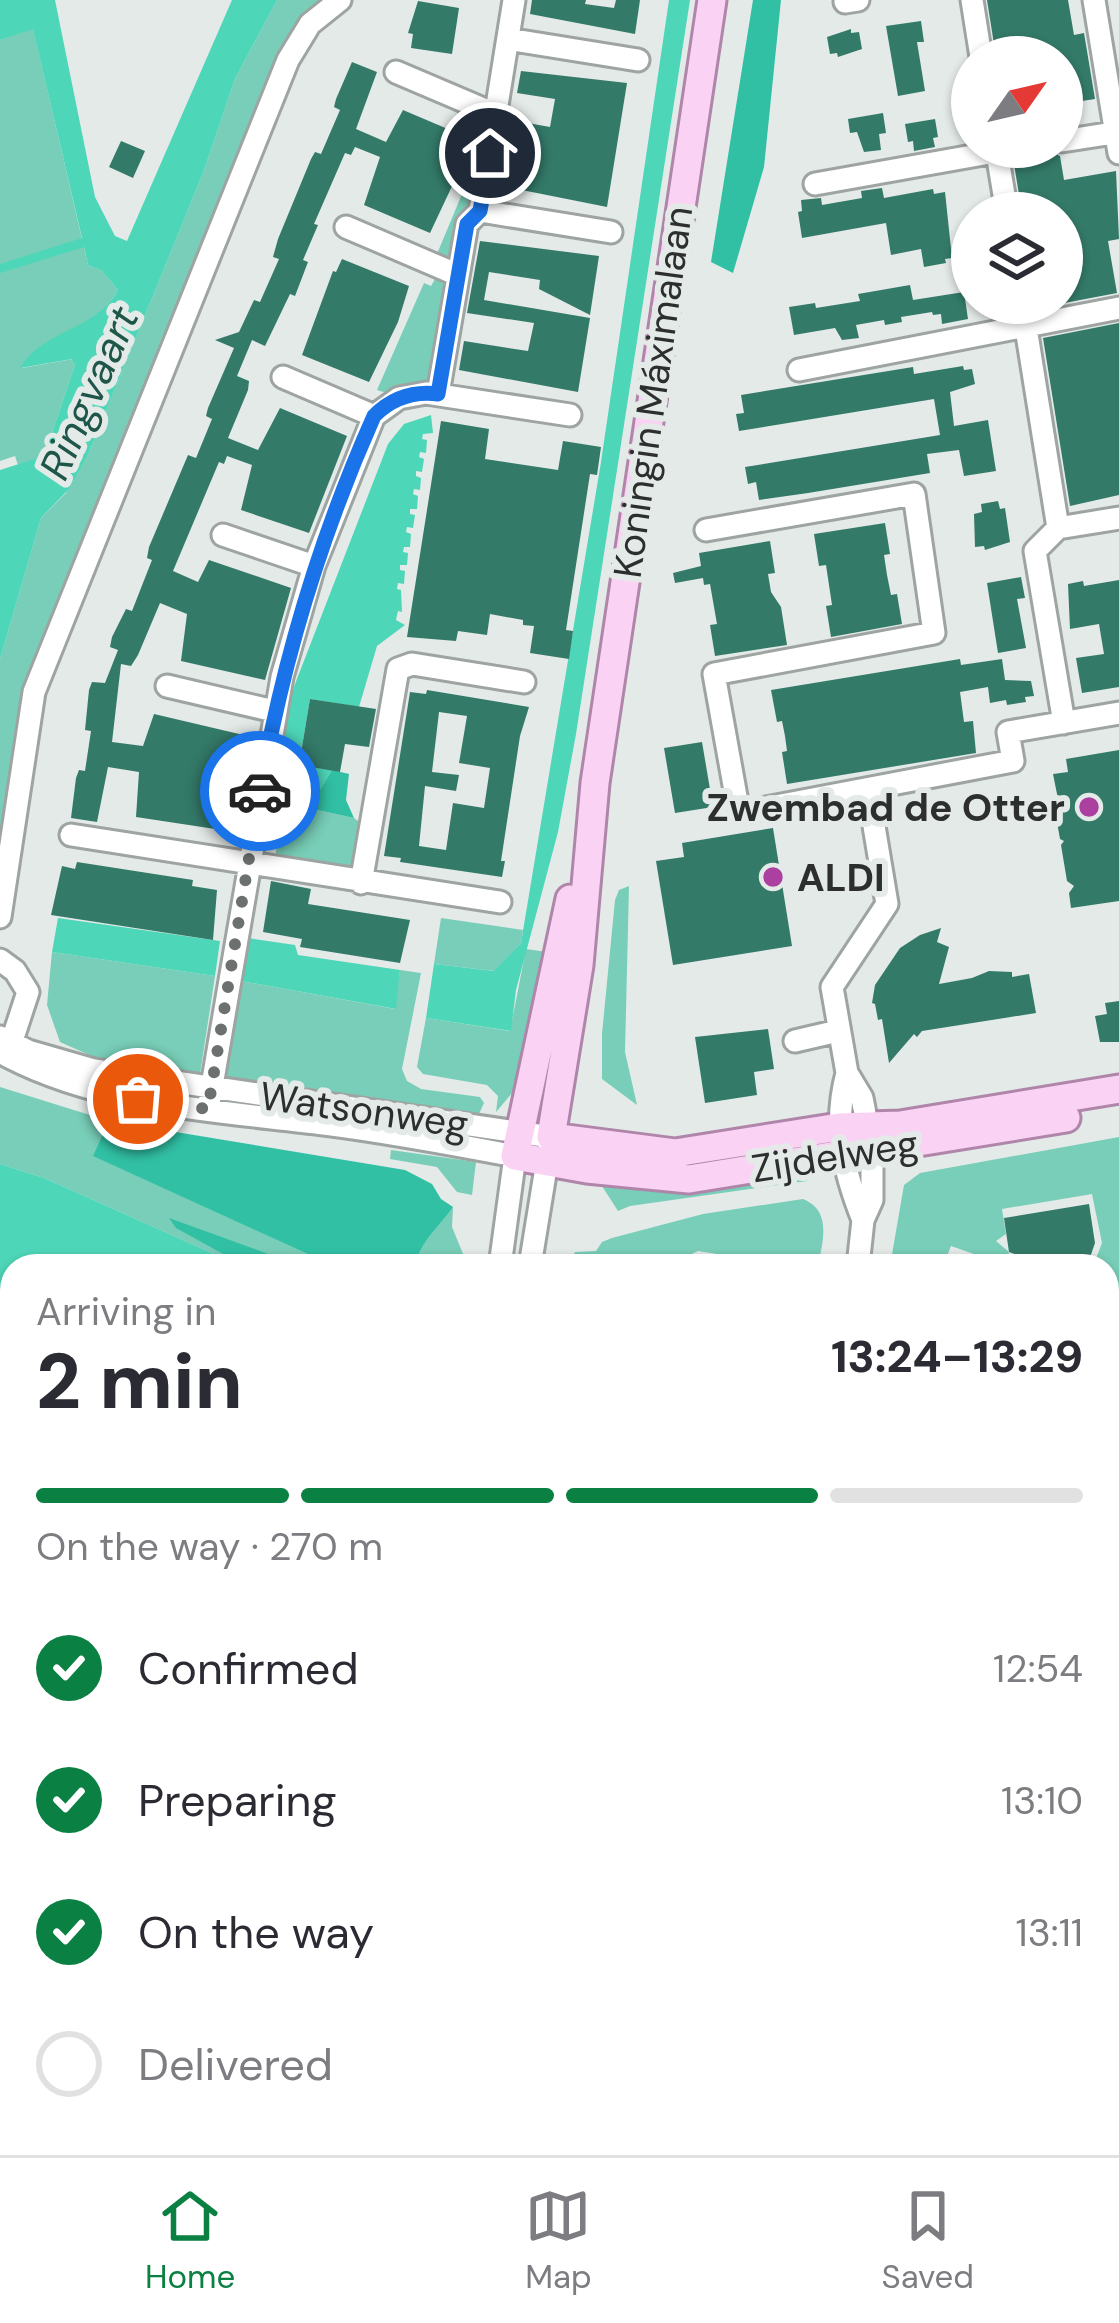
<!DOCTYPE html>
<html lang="en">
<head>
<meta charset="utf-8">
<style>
  body { margin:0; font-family:"DM Sans",sans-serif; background:#f7f7f7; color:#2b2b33; height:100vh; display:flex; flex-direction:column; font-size:45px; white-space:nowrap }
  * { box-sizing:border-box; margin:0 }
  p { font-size:39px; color:#7c7c81 }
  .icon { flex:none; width:66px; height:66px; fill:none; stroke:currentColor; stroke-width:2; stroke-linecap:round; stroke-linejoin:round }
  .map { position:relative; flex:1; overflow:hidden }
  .drawer { position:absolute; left:0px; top:1254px; width:1119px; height:903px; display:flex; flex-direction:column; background:#fff; border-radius:36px 36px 0 0; box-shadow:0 3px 9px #0004 }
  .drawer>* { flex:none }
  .needle { width:78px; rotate:56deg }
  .tools { position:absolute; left:951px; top:36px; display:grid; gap:24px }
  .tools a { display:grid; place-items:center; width:132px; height:132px; border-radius:50%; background:#fff; box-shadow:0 3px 9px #0004; font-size:60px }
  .pin { position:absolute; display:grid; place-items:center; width:102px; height:102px; color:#fff; margin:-51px; border:6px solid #fff; border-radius:50%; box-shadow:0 3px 12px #0007 }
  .courier { position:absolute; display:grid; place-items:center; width:120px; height:120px; margin:-60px; border:9px solid #1a73e8; border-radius:50%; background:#fff; color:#222; box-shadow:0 3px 15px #0007 }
  .headline em { font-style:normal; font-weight:800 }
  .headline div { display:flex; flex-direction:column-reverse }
  .headline { display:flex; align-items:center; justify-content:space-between; height:204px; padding:0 36px }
  h1 { font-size:78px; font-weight:800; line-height:90px }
  .bar { display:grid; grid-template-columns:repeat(4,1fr); gap:18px 12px; align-content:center; height:144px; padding:0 36px }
  .bar i { height:15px; border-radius:9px; background:#e1e1e2 }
  .bar .on { background:#0b8043 }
  .bar p { grid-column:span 4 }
  ol { padding:0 36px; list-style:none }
  li { display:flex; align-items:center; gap:36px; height:132px }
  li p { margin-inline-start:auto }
  li .icon { padding:12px; border-radius:50%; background:#0b8043; color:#fff; stroke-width:4 }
  li:last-child { color:#7c7c81 }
  li i { width:66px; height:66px; border:6px solid #e1e1e2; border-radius:50% }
  .menu { display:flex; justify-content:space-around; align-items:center; height:168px; border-top:3px solid #e1e1e2; background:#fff; font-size:33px; color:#7c7c81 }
  .menu a { display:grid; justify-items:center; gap:6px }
  .menu .on { color:#0b8043 }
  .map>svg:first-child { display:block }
  .green { fill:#78ceb8 }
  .forest { fill:#31c0a4 }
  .water { fill:#4ed6b8 }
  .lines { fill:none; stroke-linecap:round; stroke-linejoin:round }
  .stream { stroke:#4ed6b8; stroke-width:4.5 }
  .building { fill:#347a69; fill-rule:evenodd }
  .minor-casing { stroke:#9ea4a2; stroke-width:27 }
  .major-casing { stroke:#af86aa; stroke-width:33 }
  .minor { stroke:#fff; stroke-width:21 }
  .major { stroke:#fad3f4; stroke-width:27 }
  .done { stroke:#6c706f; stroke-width:12; stroke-dasharray:0 21.6 }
  .route { stroke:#1a73e8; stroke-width:15 }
  .poi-dot { fill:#ab40a1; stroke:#e4eae8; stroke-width:4.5 }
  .labels { text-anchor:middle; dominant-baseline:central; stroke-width:12; stroke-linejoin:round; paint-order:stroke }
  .street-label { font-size:39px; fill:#2c2f2e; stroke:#e4eae8 }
  .poi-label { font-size:39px; font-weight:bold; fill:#2c2f2e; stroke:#e4eae8; text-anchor:end }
  .water-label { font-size:42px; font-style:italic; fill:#1f564a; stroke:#e4eae8 }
</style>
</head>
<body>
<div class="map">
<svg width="1119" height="2155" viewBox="0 0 1119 2155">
  <rect width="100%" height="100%" fill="#e4eae8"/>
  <path class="green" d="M277,0H328L197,270L29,678L0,870V659L41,518L66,493L88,455L203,173L235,79Z
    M33,28L88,265L102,271L118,290C95,332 51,328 22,368L73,359L75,365L44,456L18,465L15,456L0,461V40Z
    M462,194L476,196L452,260L437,254Z
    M438,274L449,279L434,374C422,389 396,398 377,390L424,283L431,286Z
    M308,808L354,818L365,826L357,869L275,858L282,815L290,817Z
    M629,886L625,1052L637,1105L602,1079V1034L615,900L619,890Z
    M441,918L523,930L521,943L495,971L434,964Z
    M526,949L547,952L512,1093L496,1112L498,1096L487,1085L423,1074L417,1067L426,1018L510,1031Z
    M52,952L215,976L200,1074L96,1058L60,1042L47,1005Z
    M400,970L421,973L402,1069L407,1081L421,1089L480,1097L484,1103L478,1116L371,1107L226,1081L241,981L395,1009Z
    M0,1087L109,1121L94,1156L334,1266H241L44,1178L0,1164Z
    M1119,1137V1351L1107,1347V1266H1093L1102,1243L1092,1194L1002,1209L1006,1234L996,1241L1009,1252L1005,1265L951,1246L943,1266H890L904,1185L920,1173Z
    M391,1150L476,1162L472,1195L457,1192L437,1167L390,1159Z
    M806,1174L807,1181L630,1206L618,1211L595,1175L696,1190Z
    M803,1199C832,1211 823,1240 818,1266H793L698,1251L670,1265L589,1266L570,1262L575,1252L596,1251L602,1242L612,1238L703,1214Z
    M453,1207L452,1227L468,1266H415C421,1240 438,1229 453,1207Z"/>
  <path class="forest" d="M753,0H781L764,167L733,273L711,262Z
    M332,770L349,774L346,800L354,818L308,808Z
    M109,1121L405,1170L432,1184L441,1199L453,1207C438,1229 421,1240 415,1266H334L93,1156Z
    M169,1218L271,1255L289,1266H245L176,1228Z
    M0,1288L12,1301V1397L0,1413Z
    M12,1578V2101L0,2098V1592Z"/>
  <path class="water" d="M0,0H55L95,197L115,236L127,241L232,0H277L235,79L203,173L88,455L69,489L41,518L0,659V470L44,456L75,365L72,359L20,368C43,329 96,331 118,290L102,271L88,265L84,247L0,273V264L82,238L33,29L0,40Z
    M669,0H690L576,734L558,832L516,990L511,1031L426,1018L434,964L494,971L521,943L601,462Z
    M431,415L433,433L423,434L422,439L427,440L426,453L420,452L419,457L424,459L422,472L416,471V476L421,478L420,490L414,489L413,494L418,496L417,509H410V514L415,515L413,528L407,527L406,532L411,534L410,547H404L403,552L408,553L407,565H400V570L405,571L404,584L398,583L397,589L401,590L402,612L398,611L396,620L405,625L377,646L359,707L310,699L299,765L332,770C319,794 292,843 269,798L284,714L295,684L388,444L404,424Z
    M58,918L220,941L215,976L52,952Z
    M248,938L295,945L298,955L400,970L396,1009L241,981Z
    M0,1164L44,1178L241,1266H12V1301L0,1288Z
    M12,1397V1578L0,1592V1413Z
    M0,2098L12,2101V2145H197L196,2155H0Z"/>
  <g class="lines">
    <path class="stream" d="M303,2155L305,2145"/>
  </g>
  <path class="building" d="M532,0H586L585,4L614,8L616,0H640L635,34L530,14Z
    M987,0H1068L1074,35L1084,33L1095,99L1062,104V86L1067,85L1063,55L996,57Z
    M418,1L459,8L452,54L411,48L413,34L408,33Z
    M921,21L924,42H917L925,91L898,96L886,26Z
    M851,29V33L859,32L862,49L838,57L837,53L830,54L827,37Z
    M352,62L377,72L356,129L386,142L403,110L469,138L465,149L469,150L430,233L364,205L380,157L355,147L351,155L345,153L314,224L318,225L303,260L308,262L295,296L290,294L265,346L252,340L237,376L249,381L248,390L228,438L258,450L280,408L347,436L309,533L241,510L252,465L227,456L224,464L219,462L173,571L198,582L209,560L291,588L265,680L181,661L187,614L160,603L138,655L131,666L121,664L112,742L143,746L154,714L252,737L250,748L253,749L240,821L237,820L235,832L136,817L139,772L108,767L97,822L71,818L76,778L79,770L85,771L91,731L85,730L89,690L92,682L105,683L118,650L110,647L112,637L126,609L132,611L152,560L147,558L149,547L188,455L196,458L212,419L206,416L208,408L234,348L215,340L239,332L254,300L260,302L279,259L273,257L278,239L311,159L315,152L321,154L340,110L334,107L336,99Z
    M521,71L627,83L607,207L502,186L511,120L550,127L555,99L517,93Z
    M883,113L886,133L879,134L881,150L864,152L857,132L850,133L848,119Z
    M935,119L938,137L933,138L935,147L914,151L913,141L908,142L905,124Z
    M121,141L145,151L133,178L109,167Z
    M1051,151L1060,156L1064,180L1116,171L1119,239L1108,241L1117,293L1038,308L1037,303H1062V296L1069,295L1062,248V213H1022L1014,164Z
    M882,188L884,198L933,189L934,194L945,192L952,258L945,259L946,263L924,267L921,249L891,255L886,223L802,238L798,212L802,211L801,200L821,198L822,205L862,198L861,191Z
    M480,241L599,256L590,315L539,289L540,280L489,272L484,300L590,318L578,392L459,370L464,341L528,351L534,323L467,313Z
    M342,259L409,286L398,322L369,382L302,355L333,271L336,272Z
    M910,285L913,300L964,292L968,319L942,324L941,314L933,315L932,312L901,317L902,322L885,325L884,320L856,325L859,338L842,340L835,328L794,335L789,307L815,303L816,308L860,301L858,294Z
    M1119,323V495L1070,506L1043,338Z
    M963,366L964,370L972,369L975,384L950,392L954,426L988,420L996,471L964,476L959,450L927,454L930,473L808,493L759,500L756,482L748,484L745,467L940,435L934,399L739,431L736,414L744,413L741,395L913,367L914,374Z
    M441,421L489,429L485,459L558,470L563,441L601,447L597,475L590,474L566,630L573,631L569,659L530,653L534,626L523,625V620L490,614L487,635L458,631L456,641L407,637Z
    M998,501L1000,509L1005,508L1010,542L985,550L984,546L975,547L974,514L982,512L981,504Z
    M885,523L890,554L884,555L887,575L891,595L897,594L902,624L831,637L826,606L832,605L826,565L819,566L814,534Z
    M770,541L775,573L768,574L771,592L781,607L787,645L715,656L710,625L717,624L710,584L704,585L703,578L675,583L673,573L701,566L699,553Z
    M1021,577L1025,598L1017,599L1026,648L998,653L987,583Z
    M1119,580V687L1082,693L1076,658L1104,654L1099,624L1070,629L1068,584L1083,581L1084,586Z
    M960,659L961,665L1002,659L1005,680L1031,681L1034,696L1025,697L1026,702L1007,705L1006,700L990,703L988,687L960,692L964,722L973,721L976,753L787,784L782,752L787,751L785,736L782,721L777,722L771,690Z
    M427,690L529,707L520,736L501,861H505L502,877L400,862L401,858L384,856L410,692L426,694ZM439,712L467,716L459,763L490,768L484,808L453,803L446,850L419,846L425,786L456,791L459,775L432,772Z
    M310,699L376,709L369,747L345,744L340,772L299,765Z
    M702,742L713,807L675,813L664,748Z
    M1119,750V901L1071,908L1069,893L1074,886L1067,881L1061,845L1064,841L1060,839L1053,800L1058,799L1053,774L1068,772L1066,759Z
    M773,828L792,946L673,965L656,861L684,857L682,843Z
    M77,862L193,880L192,886L217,890L213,940L51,915L62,866L75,869Z
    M271,881L311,889L308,904L410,920L400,963L300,947L302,939L263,932Z
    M941,928L937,942L949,947L939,984L972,978L989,971L1012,972V977L1029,974L1036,1013L922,1031L917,1037L914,1034L889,1063L882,1019L878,1020L875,1004L872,1003L875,985L900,948L920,935Z
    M1119,1001V1042H1100L1095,1016L1107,1014L1105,1003Z
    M768,1029L774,1069L754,1072L757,1095L705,1103L695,1037Z
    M1089,1204L1095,1243L1087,1266H1048L1009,1252L1004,1218Z"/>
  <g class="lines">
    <defs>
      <path id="minor" d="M972,0L981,57
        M1094,0L1119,153
        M845,2L858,0
        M508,39L638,60
        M396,72L497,115
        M1062,141L1119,132
        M996,147L1007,213
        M815,184L1023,147
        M480,211L611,232
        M346,227L458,275
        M1022,303L1058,528
        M799,370L1119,308
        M283,377L374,416
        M438,394L467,224L480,211L514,0
        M1058,528L1035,551L1064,723
        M1058,528L1119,518
        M706,530L914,494L934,633L714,674L739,813L1013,761L1008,732L1119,713
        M223,535L314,566
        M167,686L274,711
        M71,835L500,902
        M361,883L398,669L412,664L524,682
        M0,917L34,692L288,60L310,24L340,0
        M0,960L15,971L28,992L7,1056
        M0,1037L28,1051L94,1070L551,1137L530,1266
        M795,1041L838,1031
        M9,1057C104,1106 219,1111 324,1124C388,1132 452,1144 515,1156L500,1266
        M847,1073C833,1125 843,1170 863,1220
        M208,1109L282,677L314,566L374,416L399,398L426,393L570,415
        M858,1266L863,1220L872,1200V1150L862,1098L847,1073L832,987L887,904L868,790
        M1107,1370L1119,1374
        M1107,1535L1119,1539
        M1107,1592L1119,1559
        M1107,1738L1119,1742
        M1107,1827L1119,1831
        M1107,1994L1119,1999
        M1040,2145L1066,2155
        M317,2155L319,2145
        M372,2155L374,2145
        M463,2155L464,2145
        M646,2155L648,2145
        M709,2155L711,2145
        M772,2155L774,2145"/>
      <path id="major" d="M712,0L595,783L579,965L551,1137L675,1153L839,1127L900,1125L1119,1089
        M570,899L515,1156L587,1169L689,1179L1066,1118"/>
    </defs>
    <use href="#minor" class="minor-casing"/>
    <use href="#major" class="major-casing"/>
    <use href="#minor" class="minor"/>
    <use href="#major" class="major"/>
  </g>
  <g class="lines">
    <path class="done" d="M138,1099L208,1109L260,791"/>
    <path class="route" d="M260,791C283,660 320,537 374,416C392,398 413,391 438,394L467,224L480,211L490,153"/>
  </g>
  <g class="poi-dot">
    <circle cx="1089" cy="807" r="12"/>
    <circle cx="773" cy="877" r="12"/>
  </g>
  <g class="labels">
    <g class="street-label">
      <text transform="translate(653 392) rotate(-82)">Koningin Máximalaan</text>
      <text transform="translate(364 1110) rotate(8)">Watsonweg</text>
      <text transform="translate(835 1156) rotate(-9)">Zijdelweg</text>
    </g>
    <g class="poi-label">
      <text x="1065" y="807">Zwembad de Otter</text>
      <text x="797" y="877" text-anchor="start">ALDI</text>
    </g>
    <g class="water-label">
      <text transform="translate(89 393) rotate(-66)">Ringvaart</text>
    </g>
  </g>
</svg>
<div class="tools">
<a><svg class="needle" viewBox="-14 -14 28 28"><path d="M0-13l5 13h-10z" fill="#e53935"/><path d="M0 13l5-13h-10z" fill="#7c7c81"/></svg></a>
<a><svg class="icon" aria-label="layers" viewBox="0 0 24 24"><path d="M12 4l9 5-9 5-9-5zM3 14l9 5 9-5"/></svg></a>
</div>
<div class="pin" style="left:138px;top:1099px;background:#ea580c"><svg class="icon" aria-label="bag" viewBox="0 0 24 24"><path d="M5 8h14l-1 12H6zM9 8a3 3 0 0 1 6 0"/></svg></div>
<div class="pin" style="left:490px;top:153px;background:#1f2937"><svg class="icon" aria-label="home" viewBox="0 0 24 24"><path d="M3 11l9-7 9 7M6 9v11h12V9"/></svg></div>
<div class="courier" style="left:260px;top:791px"><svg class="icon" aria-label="car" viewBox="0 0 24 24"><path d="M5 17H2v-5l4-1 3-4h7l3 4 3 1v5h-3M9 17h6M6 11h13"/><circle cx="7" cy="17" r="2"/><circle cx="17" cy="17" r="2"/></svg></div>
<section class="drawer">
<div class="headline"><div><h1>2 min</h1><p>Arriving in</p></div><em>13:24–13:29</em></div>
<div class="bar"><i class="on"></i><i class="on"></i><i class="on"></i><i></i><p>On the way · 270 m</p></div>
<ol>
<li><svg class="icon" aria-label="check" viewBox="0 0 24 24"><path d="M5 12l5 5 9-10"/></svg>Confirmed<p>12:54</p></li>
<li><svg class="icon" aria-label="check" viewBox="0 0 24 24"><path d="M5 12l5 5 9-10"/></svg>Preparing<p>13:10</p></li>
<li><svg class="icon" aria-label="check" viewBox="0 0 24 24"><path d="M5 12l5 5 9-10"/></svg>On the way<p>13:11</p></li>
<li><i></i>Delivered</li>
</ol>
</section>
</div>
<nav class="menu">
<a class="on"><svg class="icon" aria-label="home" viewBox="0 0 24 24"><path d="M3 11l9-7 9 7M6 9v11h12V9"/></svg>Home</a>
<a><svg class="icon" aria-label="map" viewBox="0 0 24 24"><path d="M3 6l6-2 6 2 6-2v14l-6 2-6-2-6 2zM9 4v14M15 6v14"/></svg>Map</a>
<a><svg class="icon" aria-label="saved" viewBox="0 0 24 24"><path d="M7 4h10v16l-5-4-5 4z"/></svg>Saved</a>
</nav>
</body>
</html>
